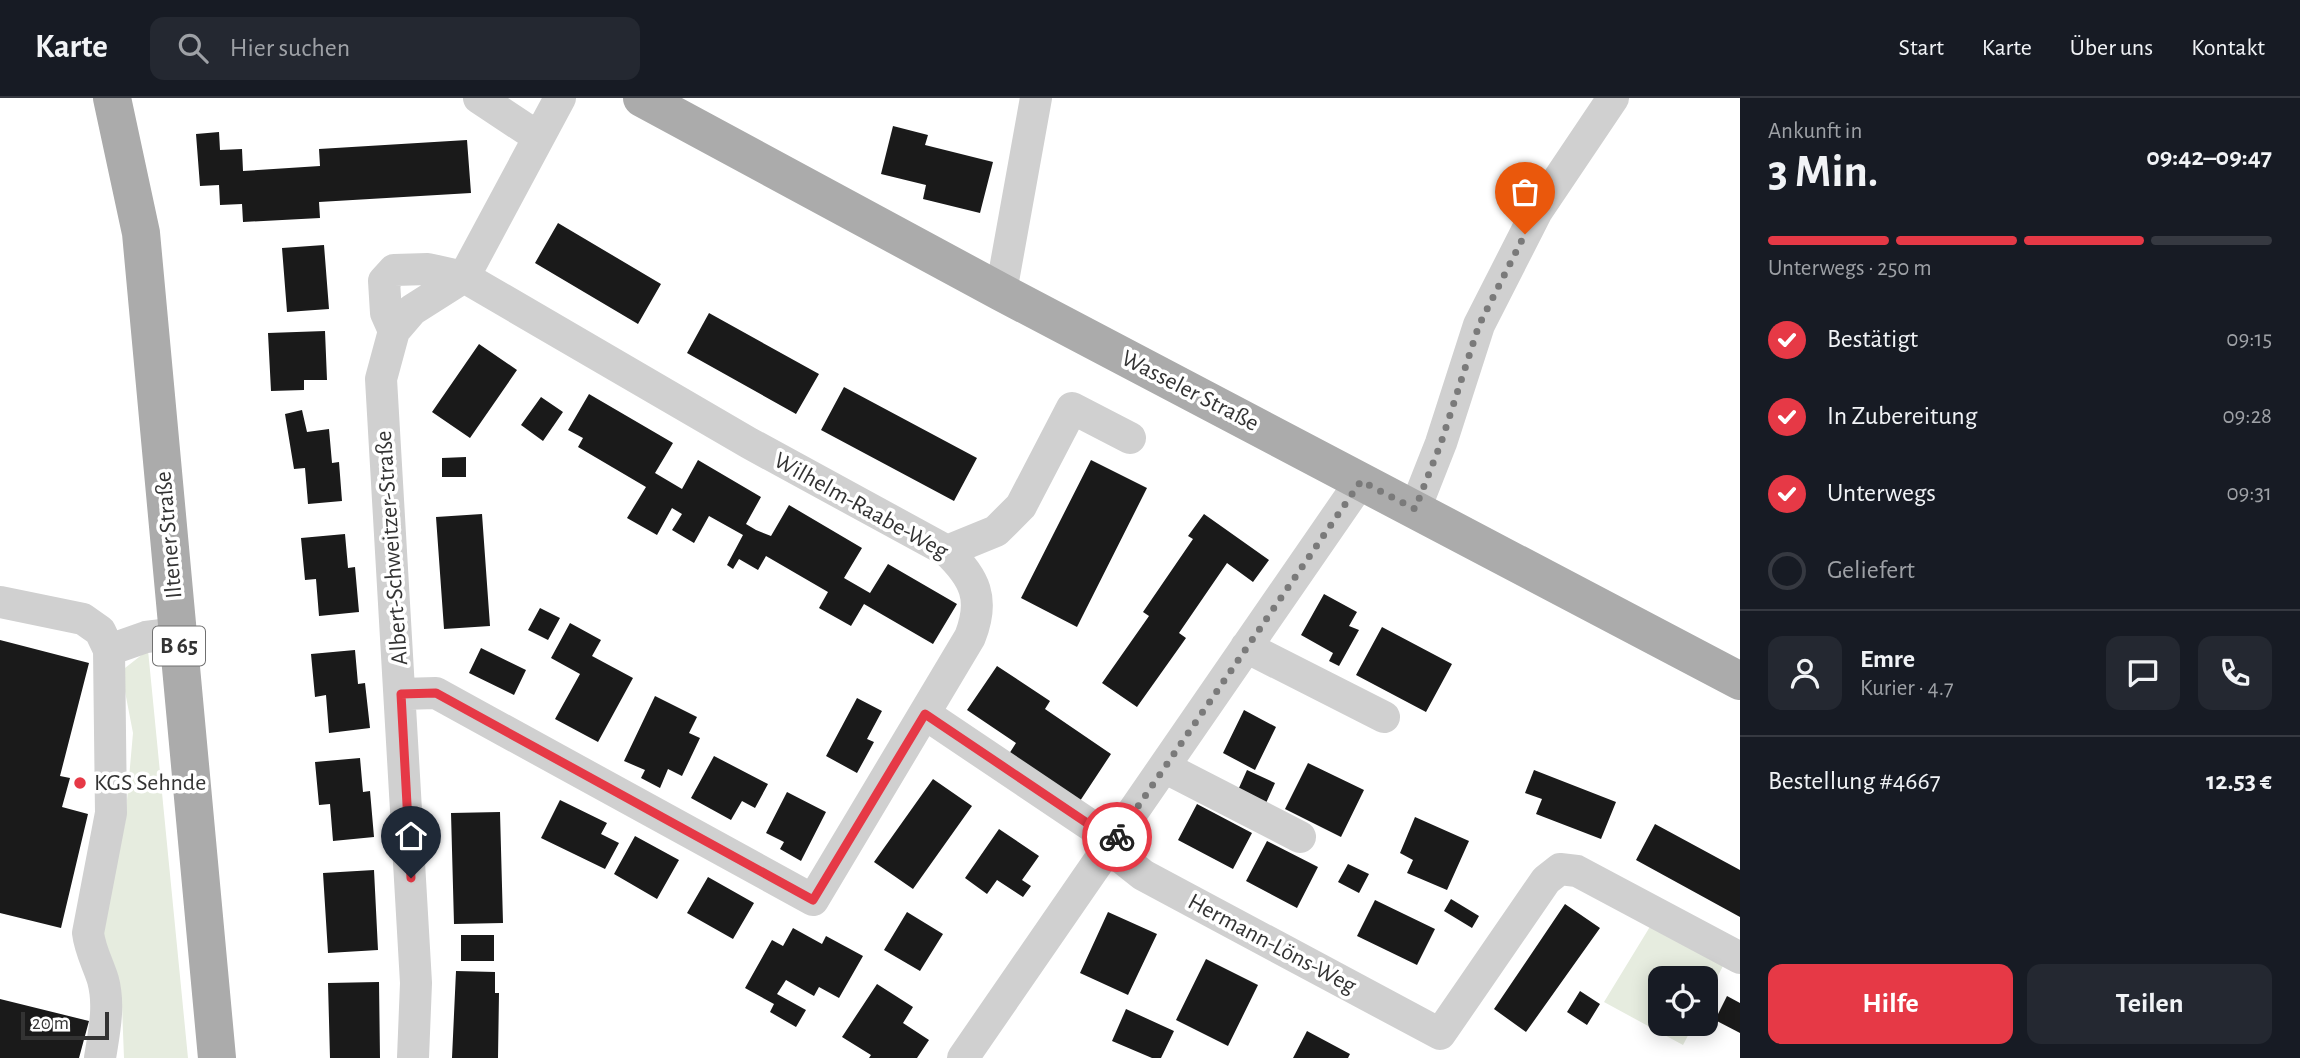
<!DOCTYPE html>
<html lang="de">
<head>
<meta charset="utf-8">
<style>
  body { margin:0; font-family:"Alegreya Sans",sans-serif; background:#242831; color:#f1f3f6; height:100vh; display:flex; flex-direction:column; font-size:26px; white-space:nowrap }
  * { box-sizing:border-box; margin:0 }
  p { font-size:23px; color:#9ea1a6 }
  .icon { flex:none; width:38px; height:38px; fill:none; stroke:currentColor; stroke-width:2; stroke-linecap:round; stroke-linejoin:round }
  .map { position:relative; flex:1; overflow:hidden }
  .side { display:flex; flex-direction:column; background:#171b24; width:560px }
  .side>* { flex:none }
  .controls { position:absolute; left:1648px; top:868px; display:grid; gap:14px }
  .controls a { display:grid; place-items:center; width:70px; height:70px; border-radius:14px; background:#171b24; box-shadow:0 4px 18px #0003; font-size:35px }
  .scale { position:absolute; left:21px; bottom:18px; width:88px; box-sizing:border-box; padding-left:7px; border:4px solid #333; border-top:0; font-size:19px; line-height:24px; white-space:nowrap; color:#333; -webkit-text-stroke:5px #fff; paint-order:stroke }
  .pin { position:absolute; display:grid; place-items:center; width:60px; height:60px; color:#fff; margin:-72px -30px; border-radius:50% 50% 50% 0; rotate:-45deg; box-shadow:0 0 7px #0007 }
  .pin .icon { rotate:45deg }
  .courier { position:absolute; display:grid; place-items:center; width:70px; height:70px; margin:-35px; border:5px solid #e63946; border-radius:50%; background:#fff; color:#222; box-shadow:0 2px 9px #0007 }
  .summary em { font-style:normal; font-weight:700 }
  .summary div { display:flex; flex-direction:column-reverse }
  .summary { display:flex; align-items:center; justify-content:space-between; height:119px; padding:0 28px }
  h1 { font-size:46px; font-weight:700; line-height:52px }
  .bar { display:grid; grid-template-columns:repeat(4,1fr); gap:10px 7px; align-content:center; height:84px; padding:0 28px }
  .bar i { height:9px; border-radius:5px; background:#363941 }
  .bar .current { background:#e63946 }
  .bar p { grid-column:span 4 }
  .line { display:flex; align-items:center; gap:18px; padding:0 28px; border-top:2px solid #363941 }
  .line div { flex:1 }
  .round { display:grid; place-items:center; flex:none; width:74px; height:74px; border-radius:14px; background:#242831 }
  ol { padding:0 28px; list-style:none }
  li { display:flex; align-items:center; gap:21px; height:77px }
  li p { margin-inline-start:auto }
  li .icon { padding:7px; border-radius:50%; background:#e63946; color:#fff; stroke-width:4 }
  li:last-child { color:#9ea1a6 }
  li i { width:38px; height:38px; border:4px solid #363941; border-radius:50% }
  .action { display:flex; gap:14px; margin-top:auto; padding:14px 28px }
  .action a { flex:1; height:80px; border-radius:14px; background:#e63946; color:#fff; font-size:28px; font-weight:700; line-height:80px; text-align:center }
  .action a+a { background:#242831; color:#f1f3f6 }
  header { display:flex; align-items:center; gap:42px; box-sizing:border-box; height:98px; padding:0 35px; background:#171b24; border-bottom:2px solid #363941 }
  header strong { font-size:33px }
  nav { display:flex; gap:38px; margin-inline-start:auto; font-size:24px }
  .search { width:490px; height:63px; background:#242831; display:flex; align-items:center; gap:18px; box-sizing:border-box; padding:0 24px; border-radius:14px; color:#9ea1a6; font-size:26px }
  main { display:flex; flex:1; min-height:0 }
  .map>svg:first-child { display:block }
  .green { fill:#e6ecdf }
  .building { fill:#1a1a1a }
  .lines { fill:none; stroke-linecap:round; stroke-linejoin:round }
  .minor { stroke:#d0d0d0; stroke-width:32 }
  .major { stroke:#ababab; stroke-width:38 }
  .done { stroke:#7a7a7a; stroke-width:7; stroke-dasharray:0 12.6 }
  .route { stroke:#e63946; stroke-width:9 }
  .poi-dot { fill:#e63946; stroke:#fff; stroke-width:2.5 }
  .labels { text-anchor:middle; dominant-baseline:central; stroke-width:7; stroke-linejoin:round; paint-order:stroke }
  .shield { fill:#fff; stroke:#707070; stroke-width:2 }
  .shield-label { font-size:23px; font-weight:bold; fill:#333 }
  .street-label { font-size:24px; fill:#333; stroke:#fff }
  .poi-label { font-size:24px; fill:#333; stroke:#fff; text-anchor:start }
</style>
</head>
<body>
<header>
<strong>Karte</strong>
<div class="search"><svg class="icon" aria-label="search" viewBox="0 0 24 24"><circle cx="10" cy="10" r="6"/><path d="M15 15l6 6"/></svg>Hier suchen</div>
<nav><a>Start</a><a>Karte</a><a>Über uns</a><a>Kontakt</a></nav>
</header>
<main>
<div class="map">
<svg width="1740" height="960" viewBox="0 0 1740 960">
  <rect width="100%" height="100%" fill="#fff"/>
  <path class="green" d="M148,552L188,960H124L122,908L100,834L125,725L133,635L122,578L125,570Z
    M1651,827L1725,864L1706,901V880H1661V926H1694L1683,947L1604,904Z"/>
  <path class="building" d="M893,28L928,37L925,47L993,64L980,115L923,101L926,87L881,76Z
    M219,34L220,52L242,51L243,73L320,68L319,51L467,42L471,95L319,104L320,120L243,124L242,106L220,107L219,87L200,88L196,36Z
    M558,125L661,186L638,226L535,165Z
    M324,147L329,211L287,214L282,150Z
    M709,215L819,276L796,316L687,255Z
    M325,233L327,282H304V292L271,293L268,235Z
    M479,246L517,272L470,340L432,314Z
    M844,289L977,360L954,403L821,332Z
    M589,296L673,345L655,375L682,391L698,362L761,399L746,426L756,432L771,438L789,407L862,450L844,480L870,495L888,466L957,506L933,546L864,506L851,528L819,510L828,494L766,458L758,472L739,461L733,471L727,467L743,437L709,418L694,445L672,432L682,416L672,410L657,437L627,420L646,389L578,349L583,340L568,332Z
    M541,299L563,314L543,343L521,327Z
    M302,312L307,334L329,331L332,365L339,364L342,403L308,406L305,370L294,371L285,316Z
    M466,359V379H442V360Z
    M1091,362L1147,390L1077,529L1021,500Z
    M482,416L490,528L444,531L436,419Z
    M1204,416L1269,462L1253,484L1227,465L1179,535L1186,540L1137,609L1102,585L1149,518L1143,514L1193,441L1188,438Z
    M345,436L348,470L355,469L359,514L319,518L316,481L305,482L301,440Z
    M1324,496L1357,514L1349,528L1359,532L1339,568L1329,563L1333,555L1301,537Z
    M540,510L560,520L548,542L528,532Z
    M570,525L601,542L592,558L633,580L598,644L555,621L580,576L551,560Z
    M1382,529L1452,566L1426,614L1356,577Z
    M0,542L89,565L60,678L70,680L62,709L88,716L61,830L0,815Z
    M481,550L526,572L514,597L469,575Z
    M355,552L358,586L365,585L370,630L329,635L326,597L315,599L311,556Z
    M997,568L1050,603L1045,611L1111,656L1080,703L1009,656L1016,645L967,612Z
    M655,598L697,619L689,635L700,640L682,678L668,671L660,690L641,680L645,672L624,663Z
    M857,600L882,613L867,641L874,644L857,675L826,658Z
    M1244,612L1276,629L1255,672L1223,655Z
    M714,658L768,686L755,710L742,703L731,722L691,700Z
    M360,660L363,694L370,693L374,739L333,743L330,706L319,707L315,664Z
    M1308,665L1364,692L1341,739L1285,711Z
    M1247,672L1275,685L1262,714L1234,701Z
    M1534,672L1616,704L1601,741L1536,716L1542,701L1525,695Z
    M933,681L972,708L913,791L874,764Z
    M787,694L826,714L801,763L780,751L784,744L766,735Z
    M560,702L607,725L601,736L619,745L605,771L541,740Z
    M1197,706L1252,735L1233,771L1178,742Z
    M500,714L503,825L454,826L451,715Z
    M1415,719L1469,743L1447,792L1407,775L1413,762L1400,755Z
    M1655,726L1740,772V819L1636,762Z
    M999,731L1039,758L1022,782L1031,788L1023,799L997,782L987,796L965,780Z
    M635,738L679,762L657,801L614,776Z
    M1267,743L1318,769L1297,810L1246,783Z
    M1348,766L1369,776L1359,795L1338,784Z
    M374,772L378,852L328,855L323,775Z
    M708,779L754,805L733,841L687,815Z
    M1451,801L1479,818L1472,830L1444,813Z
    M1375,802L1435,831L1417,867L1357,838Z
    M1565,806L1600,830L1526,934L1494,911Z
    M907,814L943,836L920,873L884,852Z
    M1108,814L1157,836L1128,897L1080,875Z
    M793,830L822,846L826,838L863,858L839,900L819,889L814,898L786,882L777,896L806,912L796,929L770,914L774,906L745,890L772,842L783,848Z
    M461,837H494V863H461Z
    M1206,861L1258,887L1228,948L1176,922Z
    M456,873L495,874V895H499L498,960H452Z
    M379,884L380,960H330L328,885Z
    M877,886L913,909L903,925L929,942L917,960H869L871,957L842,939Z
    M1580,893L1600,906L1587,927L1567,914Z
    M1727,898L1740,905V935L1715,922Z
    M0,901L89,923L79,960H0Z
    M1126,911L1174,933L1161,960H1152L1112,943Z
    M1307,933L1350,956L1348,960H1293Z"/>
  <g class="lines">
    <path class="minor" d="M479,0L538,39
      M1001,194L1036,0
      M394,233L386,215L384,183L394,172L428,171L464,179L749,345L947,453C975,480 985,501 970,539L813,802L436,595L401,596
      M1415,411L1441,345L1479,227L1537,113L1613,0
      M947,453L996,433L1021,408L1072,310L1130,340
      M0,504L83,521L100,533L109,552L111,715L88,835C90,852 98,866 103,882C110,908 104,934 100,960
      M1246,549L1384,619
      M109,552L146,539L178,535
      M925,616L1093,729L1109,750L1143,777L1440,936L1546,782L1560,771L1577,773L1740,860
      M1164,669L1300,739
      M413,960L416,885L381,281L394,233L412,212L464,179L560,0
      M963,960L1361,383"/>
    <path class="major" d="M112,0L141,135L217,960
      M642,0L1001,194L1740,583"/>
  </g>
  <g class="lines">
    <path class="done" d="M1117,739L1361,383L1415,411L1441,345L1479,227L1525,136"/>
    <path class="route" d="M411,780L401,596L436,595L813,802L925,616L1093,729L1109,750L1117,739"/>
  </g>
  <circle class="poi-dot" cx="80" cy="685" r="7"/>
  <g class="labels">
    <rect class="shield" x="153" y="528.5" width="52" height="39" rx="5"/>
    <g class="shield-label">
      <text x="179" y="548">B 65</text>
    </g>
    <g class="street-label">
      <text transform="translate(1190 293) rotate(27)">Wasseler Straße</text>
      <text transform="translate(861 408) rotate(29)">Wilhelm-Raabe-Weg</text>
      <text transform="translate(169 437) rotate(-95)">Iltener Straße</text>
      <text transform="translate(392 450) rotate(-94)">Albert-Schweitzer-Straße</text>
      <text transform="translate(1272 846) rotate(28)">Hermann-Löns-Weg</text>
    </g>
    <g class="poi-label">
      <text x="94" y="685">KGS Sehnde</text>
    </g>
  </g>
</svg>
<div class="controls">
<a><svg class="icon" aria-label="locate" viewBox="0 0 24 24"><circle cx="12" cy="12" r="6"/><path d="M12 2v4M12 18v4M2 12h4M18 12h4"/></svg></a>
</div>
<div class="scale">20 m</div>
<div class="pin" style="left:1525px;top:136px;background:#ea580c"><svg class="icon" aria-label="bag" viewBox="0 0 24 24"><path d="M5 8h14l-1 12H6zM9 8a3 3 0 0 1 6 0"/></svg></div>
<div class="pin" style="left:411px;top:780px;background:#1f2937"><svg class="icon" aria-label="home" viewBox="0 0 24 24"><path d="M3 11l9-7 9 7M6 9v11h12V9"/></svg></div>
<div class="courier" style="left:1117px;top:739px"><svg class="icon" aria-label="bike" viewBox="0 0 24 24"><circle cx="6" cy="16" r="4"/><circle cx="18" cy="16" r="4"/><path d="M6 16l4-8h5l3 8M10 8l3 8H6M13 5h3"/></svg></div>
</div>
<section class="side">
<div class="summary"><div><h1>3 Min.</h1><p>Ankunft in</p></div><em>09:42–09:47</em></div>
<div class="bar"><i class="current"></i><i class="current"></i><i class="current"></i><i></i><p>Unterwegs · 250 m</p></div>
<ol>
<li><svg class="icon" aria-label="check" viewBox="0 0 24 24"><path d="M5 12l5 5 9-10"/></svg>Bestätigt<p>09:15</p></li>
<li><svg class="icon" aria-label="check" viewBox="0 0 24 24"><path d="M5 12l5 5 9-10"/></svg>In Zubereitung<p>09:28</p></li>
<li><svg class="icon" aria-label="check" viewBox="0 0 24 24"><path d="M5 12l5 5 9-10"/></svg>Unterwegs<p>09:31</p></li>
<li><i></i>Geliefert</li>
</ol>
<div class="line" style="height:126px"><a class="round"><svg class="icon" aria-label="person" viewBox="0 0 24 24"><circle cx="12" cy="8" r="4"/><path d="M4 21q1-7 8-7t8 7"/></svg></a><div><b>Emre</b><p>Kurier · 4.7</p></div><a class="round"><svg class="icon" aria-label="chat" viewBox="0 0 24 24"><path d="M4 5h16v11H9l-5 4z"/></svg></a><a class="round"><svg class="icon" aria-label="phone" viewBox="0 0 24 24"><path d="M5 4h4l2 5-3 2q2 4 5 5l2-3 5 2v4C11 20 4 13 5 4z"/></svg></a></div>
<div class="line" style="height:91px"><div>Bestellung #4667</div><b>12.53 €</b></div>
<div class="action"><a>Hilfe</a><a>Teilen</a></div>
</section>
</main>
</body>
</html>
